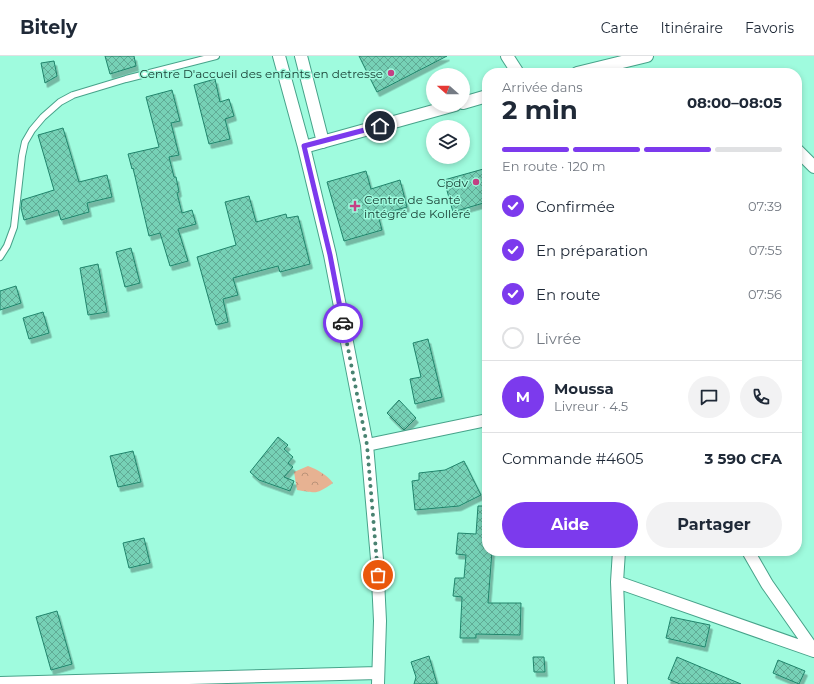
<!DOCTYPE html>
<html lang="fr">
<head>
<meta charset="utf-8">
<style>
  body { margin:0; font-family:Montserrat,sans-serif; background:#f2f2f3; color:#1f2937; height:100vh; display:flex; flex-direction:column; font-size:15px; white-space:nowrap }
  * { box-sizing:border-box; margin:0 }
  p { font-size:13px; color:#747a83 }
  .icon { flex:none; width:22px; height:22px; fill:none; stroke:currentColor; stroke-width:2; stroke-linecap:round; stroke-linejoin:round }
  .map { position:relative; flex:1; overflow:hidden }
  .drawer { position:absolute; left:482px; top:12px; width:320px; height:488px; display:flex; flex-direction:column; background:#fff; border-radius:16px; box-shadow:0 2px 6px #0003 }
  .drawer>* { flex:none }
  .needle { width:26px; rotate:291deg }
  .buttons { position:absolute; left:426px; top:12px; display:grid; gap:8px }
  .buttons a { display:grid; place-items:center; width:44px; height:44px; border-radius:50%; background:#fff; box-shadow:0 2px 6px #0003; font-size:20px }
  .pin { position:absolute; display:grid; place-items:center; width:34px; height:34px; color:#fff; margin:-17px; border:2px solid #fff; border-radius:50%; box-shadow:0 1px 4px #0007 }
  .courier { position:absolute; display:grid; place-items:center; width:40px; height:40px; margin:-20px; border:3px solid #7c3aed; border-radius:50%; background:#fff; color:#222; box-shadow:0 1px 5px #0007 }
  .head em { font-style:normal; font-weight:700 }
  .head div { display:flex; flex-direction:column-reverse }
  .head { display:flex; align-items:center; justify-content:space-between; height:68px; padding:0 20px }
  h1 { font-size:26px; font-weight:700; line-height:30px }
  .bar { display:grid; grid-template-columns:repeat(4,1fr); gap:6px 4px; align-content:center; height:48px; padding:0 20px }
  .bar i { height:5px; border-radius:3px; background:#e0e1e3 }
  .bar .on { background:#7c3aed }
  .bar p { grid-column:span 4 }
  .line { display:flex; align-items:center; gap:10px; padding:0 20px; border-top:1px solid #e0e1e3 }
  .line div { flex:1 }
  .round { display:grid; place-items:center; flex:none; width:42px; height:42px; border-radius:21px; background:#f2f2f3 }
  ol { padding:0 20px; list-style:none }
  li { display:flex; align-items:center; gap:12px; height:44px }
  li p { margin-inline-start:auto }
  li .icon { padding:4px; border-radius:50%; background:#7c3aed; color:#fff; stroke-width:4 }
  li:last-child { color:#747a83 }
  li i { width:22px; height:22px; border:2px solid #e0e1e3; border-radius:50% }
  .primary-button { display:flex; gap:8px; margin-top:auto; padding:8px 20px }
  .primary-button a { flex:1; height:46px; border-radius:24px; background:#7c3aed; color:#fff; font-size:16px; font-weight:700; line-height:46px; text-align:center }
  .primary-button a+a { background:#f2f2f3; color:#1f2937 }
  header { display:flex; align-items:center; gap:24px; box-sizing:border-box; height:56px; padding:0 20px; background:#fff; border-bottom:1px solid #e0e1e3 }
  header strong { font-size:19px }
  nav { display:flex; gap:22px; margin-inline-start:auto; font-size:14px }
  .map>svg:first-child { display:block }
  .forest { fill:url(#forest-crowns) }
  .building { fill:url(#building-cross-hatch); stroke:#20846b; filter:url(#shadow) }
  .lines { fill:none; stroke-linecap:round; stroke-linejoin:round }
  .lane-casing { stroke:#47a38a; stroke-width:8 }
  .street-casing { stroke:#47a38a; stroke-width:14 }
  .lane { stroke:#fff; stroke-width:6 }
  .street { stroke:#fff; stroke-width:12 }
  .done { stroke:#498271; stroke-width:4; stroke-dasharray:0 7.2 }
  .route { stroke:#7c3aed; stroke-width:5 }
  .poi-dot { fill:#c44084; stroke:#9ffbde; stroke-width:1.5 }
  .labels { text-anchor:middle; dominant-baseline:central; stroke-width:3; stroke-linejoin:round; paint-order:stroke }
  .poi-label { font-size:12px; fill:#1a4136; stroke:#9ffbde; text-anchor:end }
</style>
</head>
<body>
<header>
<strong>Bitely</strong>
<nav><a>Carte</a><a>Itinéraire</a><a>Favoris</a></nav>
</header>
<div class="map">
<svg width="814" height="628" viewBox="0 0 814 628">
  <defs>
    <pattern id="forest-crowns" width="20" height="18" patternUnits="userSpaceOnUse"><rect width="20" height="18" fill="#e7b292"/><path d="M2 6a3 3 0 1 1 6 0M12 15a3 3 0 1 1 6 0" fill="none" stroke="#ba9278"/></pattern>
    <pattern id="building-cross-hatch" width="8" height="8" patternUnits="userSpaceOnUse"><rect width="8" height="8" fill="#76d1b6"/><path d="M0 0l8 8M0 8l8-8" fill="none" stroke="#60ab95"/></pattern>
    <filter id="shadow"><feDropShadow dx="2.5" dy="4.5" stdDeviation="0" flood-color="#0004"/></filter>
  </defs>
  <rect width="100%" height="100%" fill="#9ffbde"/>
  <path class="forest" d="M308,410C318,414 326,418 333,427C315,439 318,437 297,434L294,416Z"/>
  <path class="building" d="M105,0H134L136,10L110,18Z
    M359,0H447L377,36Z
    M54,5L57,20L45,27L41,7Z
    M215,23L220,46L229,43L234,60L225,63L230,83L209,88L194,29Z
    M172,34L180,65L171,67L179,99L169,101L174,121H176L179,136L177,137L182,157L192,154L196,168L178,173L188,205L170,210L160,177L149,180L133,112L132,113L128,98L159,91L146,41Z
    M63,72L79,126L107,119L112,141L87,147L89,156L61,164L58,154L24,164L21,152L22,144L54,134L38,79Z
    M487,112V146L453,156L444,124Z
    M366,115L371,133L400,124L407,151L378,159L382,174L344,185L327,126Z
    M249,140L256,166L286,158L287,162L298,160L310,208L280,216L278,210L233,222L238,239L223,243L228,266L216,269L197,201L236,189L225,146Z
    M131,192L140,227L125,231L116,196Z
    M98,208L107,256L88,259L80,212Z
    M16,230L21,247L0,254V235Z
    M43,256L49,277L29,283L23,262Z
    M428,283L442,341L415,348L410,323L421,321L413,287Z
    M399,344L416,362L404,374L387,357Z
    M278,381L288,389L284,393L293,401L288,407L293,411L284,421L294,425L290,435L259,424L250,416Z
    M133,395L141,426L118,431L110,400Z
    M464,405L481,439L459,450L415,454L412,425L419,424V417L445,414Z
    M478,450H487V495H492L488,547H521L520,579L476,578V582H460L462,541L453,540L455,522H464L466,499L456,498L458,477L476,478Z
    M144,482L150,507L129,512L123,487Z
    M57,555L72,608L51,614L36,561Z
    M671,561L710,569L705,591L666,582Z
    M429,600L437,628H414L416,621L411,606Z
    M533,601H544L545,616H534Z
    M677,601L741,628H680L668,623Z
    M778,604L805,615L799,628L773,617Z"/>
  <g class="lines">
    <defs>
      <path id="lane" d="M0,201L7,190L14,171L22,100L25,86L32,74L43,61L60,46L73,39L126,23L216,0"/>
      <path id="street" d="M279,0L304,91L330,199L367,389L377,503L380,565L378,628
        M301,0L323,86
        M507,0L518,17
        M577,17L647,0
        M463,47L487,40
        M304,91L455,49
        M797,94L814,111
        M367,389L487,364
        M619,495L617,526L621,628
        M748,495L767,528L814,595
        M617,526L814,595
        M0,627L378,617"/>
    </defs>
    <use href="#lane" class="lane-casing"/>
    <use href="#street" class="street-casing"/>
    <use href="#lane" class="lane"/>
    <use href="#street" class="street"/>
  </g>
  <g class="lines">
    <path class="done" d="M343,267L367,389L378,519"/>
    <path class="route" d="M343,267L330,199L304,90L380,70"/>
  </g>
  <g class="poi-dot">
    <circle cx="391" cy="17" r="4"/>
    <circle cx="476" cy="126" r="4"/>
    <path d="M353 144h4v4h4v4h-4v4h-4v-4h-4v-4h4z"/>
  </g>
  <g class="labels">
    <g class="poi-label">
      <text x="383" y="17">Centre D'accueil des enfants en detresse</text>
      <text x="468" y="126">Cpdv</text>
      <text x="364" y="143" text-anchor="start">Centre de Santé<tspan x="364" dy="14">intégré de Kolléré</tspan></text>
    </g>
  </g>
</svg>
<div class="buttons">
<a><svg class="needle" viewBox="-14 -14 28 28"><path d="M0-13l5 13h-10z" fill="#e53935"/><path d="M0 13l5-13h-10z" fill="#747a83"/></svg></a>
<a><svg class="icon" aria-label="layers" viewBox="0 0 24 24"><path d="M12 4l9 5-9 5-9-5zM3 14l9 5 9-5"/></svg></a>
</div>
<div class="pin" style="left:378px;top:519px;background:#ea580c"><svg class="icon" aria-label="bag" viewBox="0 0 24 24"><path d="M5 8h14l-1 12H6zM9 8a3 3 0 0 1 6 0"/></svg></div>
<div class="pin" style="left:380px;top:70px;background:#1f2937"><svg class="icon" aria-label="home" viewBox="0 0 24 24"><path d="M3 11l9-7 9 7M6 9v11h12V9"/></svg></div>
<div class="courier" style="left:343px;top:267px"><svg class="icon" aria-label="car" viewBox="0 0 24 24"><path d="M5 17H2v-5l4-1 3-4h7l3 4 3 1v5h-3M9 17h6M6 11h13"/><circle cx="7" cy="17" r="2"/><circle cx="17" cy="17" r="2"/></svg></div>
<section class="drawer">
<div class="head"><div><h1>2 min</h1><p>Arrivée dans</p></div><em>08:00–08:05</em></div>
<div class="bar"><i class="on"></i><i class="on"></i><i class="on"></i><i></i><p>En route · 120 m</p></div>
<ol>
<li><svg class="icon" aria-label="check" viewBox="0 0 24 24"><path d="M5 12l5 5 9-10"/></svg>Confirmée<p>07:39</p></li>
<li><svg class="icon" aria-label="check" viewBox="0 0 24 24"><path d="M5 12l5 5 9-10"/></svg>En préparation<p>07:55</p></li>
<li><svg class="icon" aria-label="check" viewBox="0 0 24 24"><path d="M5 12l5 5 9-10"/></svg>En route<p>07:56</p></li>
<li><i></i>Livrée</li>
</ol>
<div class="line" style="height:72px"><b class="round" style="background:#7c3aed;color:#fff">M</b><div><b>Moussa</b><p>Livreur · 4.5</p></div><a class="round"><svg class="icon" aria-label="chat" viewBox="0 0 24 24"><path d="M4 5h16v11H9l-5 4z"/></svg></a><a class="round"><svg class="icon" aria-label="phone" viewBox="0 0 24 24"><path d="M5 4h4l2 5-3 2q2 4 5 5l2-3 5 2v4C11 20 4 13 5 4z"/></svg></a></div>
<div class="line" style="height:52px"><div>Commande #4605</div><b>3 590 CFA</b></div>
<div class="primary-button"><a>Aide</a><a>Partager</a></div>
</section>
</div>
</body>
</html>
